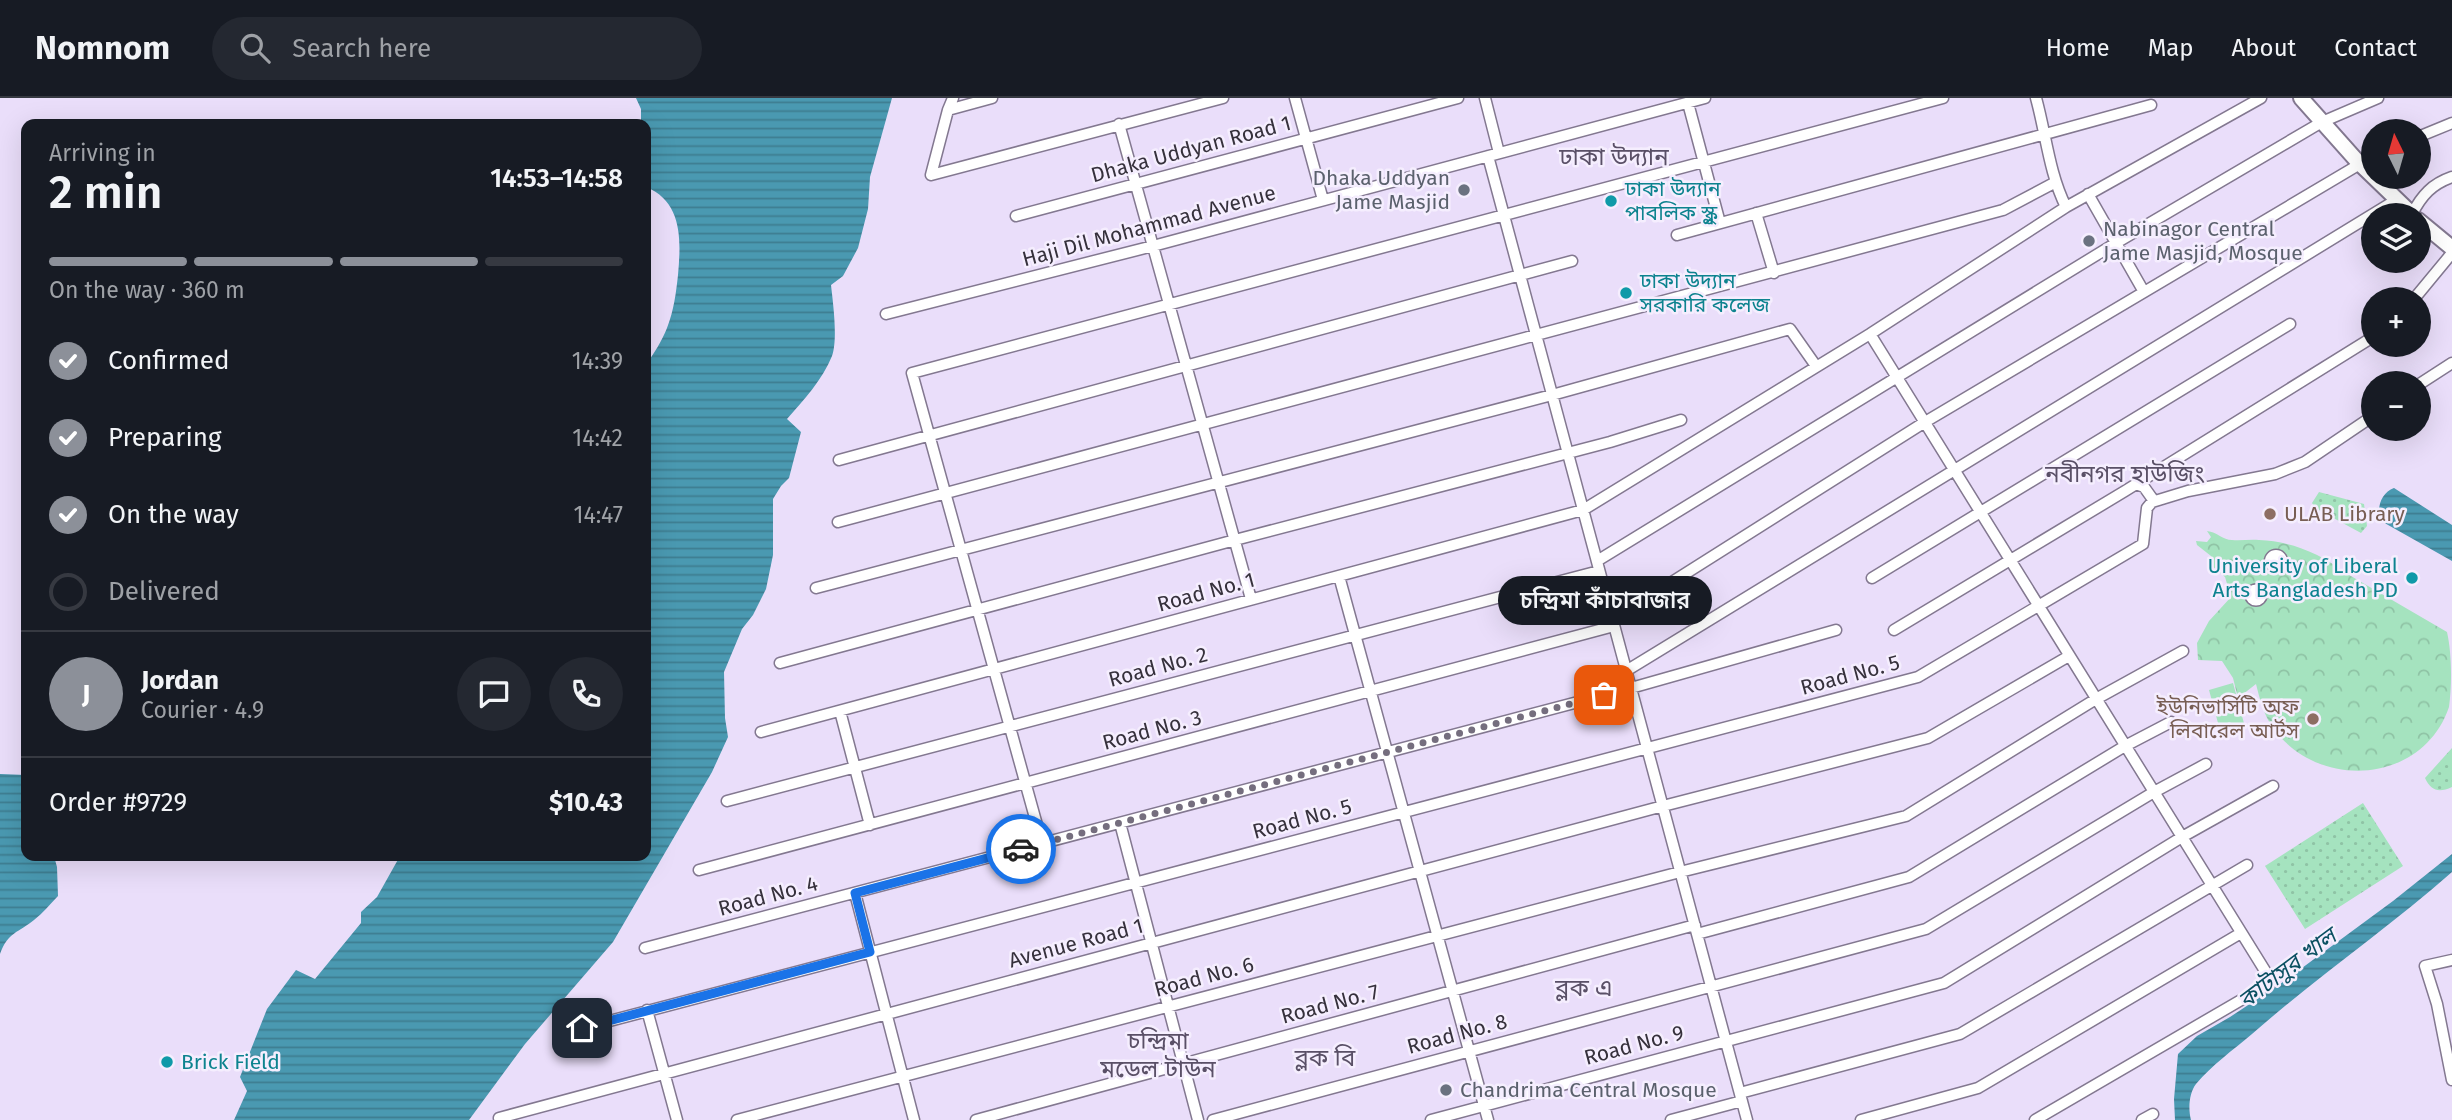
<!DOCTYPE html>
<html lang="en">
<head>
<meta charset="utf-8">
<style>
  body { margin:0; font-family:"Fira Sans","Noto Sans Bengali",sans-serif; background:#242831; color:#f1f3f6; height:100vh; display:flex; flex-direction:column; font-size:26px; white-space:nowrap }
  * { box-sizing:border-box; margin:0 }
  p { font-size:23px; color:#9ea1a6 }
  .icon { flex:none; width:38px; height:38px; fill:none; stroke:currentColor; stroke-width:2; stroke-linecap:round; stroke-linejoin:round }
  .map { position:relative; flex:1; overflow:hidden }
  .panel { position:absolute; left:21px; top:21px; width:630px; height:742px; display:flex; flex-direction:column; background:#171b24; border-radius:14px; box-shadow:0 7px 28px #0002 }
  .panel>* { flex:none }
  .needle { width:46px; rotate:355deg }
  .controls { position:absolute; left:2361px; top:21px; display:grid; gap:14px }
  .controls a { display:grid; place-items:center; width:70px; height:70px; border-radius:50%; background:#171b24; box-shadow:0 7px 28px #0002; font-size:35px }
  .pin { position:absolute; display:grid; place-items:center; width:60px; height:60px; color:#fff; margin:-30px; border-radius:14px; box-shadow:0 4px 10px #0006 }
  .courier { position:absolute; display:grid; place-items:center; width:70px; height:70px; margin:-35px; border:5px solid #1a73e8; border-radius:50%; background:#fff; color:#222; box-shadow:0 2px 9px #0007 }
  .bubble { position:absolute; height:49px; border-radius:24px; background:#171b24; box-shadow:0 7px 28px #0002; font-size:23px; font-weight:600; line-height:49px; text-align:center }
  .headline em { font-style:normal; font-weight:600 }
  .headline div { display:flex; flex-direction:column-reverse }
  .headline { display:flex; align-items:center; justify-content:space-between; height:119px; padding:0 28px }
  h1 { font-size:46px; font-weight:600; line-height:52px }
  .bar { display:grid; grid-template-columns:repeat(4,1fr); gap:10px 7px; align-content:center; height:84px; padding:0 28px }
  .bar i { height:9px; border-radius:5px; background:#363941 }
  .bar .current { background:#8c9099 }
  .bar p { grid-column:span 4 }
  .line { display:flex; align-items:center; gap:18px; padding:0 28px; border-top:2px solid #363941 }
  .line div { flex:1 }
  .round { display:grid; place-items:center; flex:none; width:74px; height:74px; border-radius:37px; background:#242831 }
  ol { padding:0 28px; list-style:none }
  li { display:flex; align-items:center; gap:21px; height:77px }
  li p { margin-inline-start:auto }
  li .icon { padding:7px; border-radius:50%; background:#8c9099; color:#fff; stroke-width:4 }
  li:last-child { color:#9ea1a6 }
  li i { width:38px; height:38px; border:4px solid #363941; border-radius:50% }
  header { display:flex; align-items:center; gap:42px; box-sizing:border-box; height:98px; padding:0 35px; background:#171b24; border-bottom:2px solid #363941 }
  header strong { font-size:33px }
  nav { display:flex; gap:38px; margin-inline-start:auto; font-size:24px }
  .search { width:490px; height:63px; background:#242831; display:flex; align-items:center; gap:18px; box-sizing:border-box; padding:0 24px; border-radius:38px; color:#9ea1a6; font-size:26px }
  .map>svg:first-child { display:block }
  .grass { fill:#a5e3bf }
  .forest { fill:url(#forest-crowns) }
  .garden { fill:url(#garden-dots) }
  .water { fill:url(#water-rules) }
  .lines { fill:none; stroke-linecap:round; stroke-linejoin:round }
  .minor-casing { stroke:#837890; stroke-width:13 }
  .highway-casing { stroke:#837890; stroke-width:18 }
  .minor { stroke:#fff; stroke-width:10 }
  .highway { stroke:#fff; stroke-width:14 }
  .done { stroke:#756e7e; stroke-width:7; stroke-dasharray:0 12.6 }
  .route { stroke:#1a73e8; stroke-width:9 }
  .worship-dot { fill:#6b7280; stroke:#f5eefe; stroke-width:2.5 }
  .culture-dot { fill:#0f9aa8; stroke:#f5eefe; stroke-width:2.5 }
  .education-dot { fill:#8d6e63; stroke:#f5eefe; stroke-width:2.5 }
  .labels { text-anchor:middle; dominant-baseline:central; stroke-width:5; stroke-linejoin:round; paint-order:stroke }
  .street-label { font-size:21px; fill:#36313c; stroke:#f5eefe }
  .worship-label { font-size:21px; fill:#5b616d; stroke:#f5eefe; text-anchor:start }
  .culture-label { font-size:21px; fill:#0d838f; stroke:#f5eefe; text-anchor:start }
  .education-label { font-size:21px; fill:#785e54; stroke:#f5eefe; text-anchor:start }
  .water-label { font-size:23px; font-style:italic; fill:#0b5062; stroke:#f5eefe }
  .quarter-label { font-size:24px; fill:#5a5067; stroke:#f5eefe }
</style>
</head>
<body>
<header>
<strong>Nomnom</strong>
<div class="search"><svg class="icon" aria-label="search" viewBox="0 0 24 24"><circle cx="10" cy="10" r="6"/><path d="M15 15l6 6"/></svg>Search here</div>
<nav><a>Home</a><a>Map</a><a>About</a><a>Contact</a></nav>
</header>
<div class="map">
<svg width="2452" height="1022" viewBox="0 0 2452 1022">
  <defs>
    <pattern id="forest-crowns" width="20" height="18" patternUnits="userSpaceOnUse" patternTransform="scale(1.75)"><rect width="20" height="18" fill="#a5e3bf"/><path d="M2 6a3 3 0 1 1 6 0M12 15a3 3 0 1 1 6 0" fill="none" stroke="#8fc3a5"/></pattern>
    <pattern id="garden-dots" width="8" height="8" patternUnits="userSpaceOnUse" patternTransform="scale(1.75)"><rect width="8" height="8" fill="#a5e3bf"/><path d="M2 2h.1M6 6h.1" fill="none" stroke="#8fc3a5" stroke-width="1.8" stroke-linecap="round"/></pattern>
    <pattern id="water-rules" width="6" height="5" patternUnits="userSpaceOnUse" patternTransform="scale(1.75)"><rect width="6" height="5" fill="#4a99b1"/><path d="M0 2.5h6" fill="none" stroke="#3e7d91"/></pattern>
  </defs>
  <rect width="100%" height="100%" fill="#eadefa"/>
  <path class="grass" d="M2233,585L2245,629L2221,636L2209,592Z"/>
  <path class="forest" d="M2207,433C2217,434 2223,442 2232,442C2241,443 2250,441 2259,442C2290,443 2320,455 2344,474L2447,534C2452,556 2452,587 2449,609C2423,686 2319,693 2274,631C2264,618 2260,602 2256,586L2238,600L2233,580L2222,563L2198,562L2197,545L2209,523L2231,499L2225,479L2212,468L2211,458L2197,447L2196,443L2207,444L2211,439Z"/>
  <path class="garden" d="M2319,394L2364,406L2367,428L2361,435L2315,410L2312,405Z
    M2452,650V689C2439,695 2431,693 2425,680Z
    M2363,705L2403,768L2305,831L2265,768Z"/>
  <path class="water" d="M636,0H892L870,79L868,111L858,150L843,178L831,187C833,205 838,241 832,258C823,281 803,303 787,321L801,334L789,380L781,388L773,401V457L766,491L753,517L742,531L724,574L725,620L728,639L712,674L613,844L525,946L469,1022H234L247,993L240,979L267,911L296,872L315,881L361,825V814L377,799L400,758H646V267C654,255 662,243 667,230C674,212 676,195 678,177C681,143 683,104 646,89V26H641V11Z
    M2394,390L2452,427V463L2381,423C2376,410 2381,395 2394,390Z
    M0,676L26,677V758H54L57,769L58,798C50,806 43,815 34,822C18,835 8,834 0,856Z
    M2452,756V774C2387,831 2317,879 2252,936C2233,952 2212,967 2196,986C2189,995 2188,1011 2191,1022H2175L2174,1001L2178,956L2197,938L2230,919L2283,884L2393,803Z"/>
  <g class="lines">
    <defs>
      <path id="minor" d="M953,0L948,12L931,77L1223,0
        M1295,0L1323,102
        M1485,0L1499,55
        M2036,0C2046,36 2049,75 2066,109
        M1688,5L1720,125
        M948,12L992,0
        M1119,26L1251,501
        M2418,39L2452,25
        M1488,58L1747,1022
        M2358,64L2373,58
        M2088,96L2144,194
        M1756,115L1774,175
        M2412,116C2422,97 2432,86 2452,79
        M1016,118L1458,0
        M1677,137L2151,7
        M2414,201L2452,155
        M886,216L1153,148L1705,0
        M1870,236L2272,884L2035,1022
        M2418,287L2452,265
        M839,362L1572,163
        M2136,386L2144,389L2154,403
        M838,424L2003,112L2054,85
        M2270 463a6 6 0 1 1 12 0a6 6 0 1 1-12 0Z
        M1597,463L2116,145L2322,24L2378,0
        M1339,478L1488,1022
        M1872,480L2290,226
        M816,490L1552,297L1790,231L1816,268
        M2250.5 497a5.5 5.5 0 1 1 11 0a5.5 5.5 0 1 1-11 0Z
        M1612,522L1925,324L2360,66
        M1894,532L2125,393L2373,239
        M780,565L1235,442L1610,344L1681,322
        M1626,573L2396,102
        M840,613L870,727
        M761,634L1583,412L1870,236L2066,109L2261,0
        M727,703L1599,473
        M1120,725L1198,1022
        M1042,745L912,275L1943,0
        M699,772L1614,528
        M855,795L914,1022
        M1697,836L1909,779L2125,648L2171,624
        M645,850L1631,590L1836,532
        M2452,862L2425,868L2437,906L2452,982
        M647,912L677,1022
        M560,936L1918,579L2143,446L2147,410L2152,404L2188,393L2275,376L2305,364L2373,318
        M1740,995L1960,936L2247,767
        M499,1020L1663,708L1928,640L2069,558
        M737,1022L1680,774L1906,718L2096,601L2183,553
        M976,1022L1695,827
        M1213,1022L1926,831L2154,694L2206,666
        M1431,1022L1944,885L2182,739L2273,688
        M1671,1022L1742,1003
        M1861,1022L1978,990L2241,835
        M2142,1022L2153,1016"/>
      <path id="highway" d="M2301,0L2358,64L2413,117
        M2418,122L2452,150"/>
    </defs>
    <use href="#minor" class="minor-casing"/>
    <use href="#highway" class="highway-casing"/>
    <use href="#minor" class="minor"/>
    <use href="#highway" class="highway"/>
  </g>
  <g class="lines">
    <path class="done" d="M1021,751L1604,597"/>
    <path class="route" d="M582,930L870,854L855,795L1021,751"/>
  </g>
  <g class="worship-dot">
    <circle cx="1464" cy="92" r="7"/>
    <circle cx="2089" cy="143" r="7"/>
    <circle cx="1446" cy="992" r="7"/>
  </g>
  <g class="culture-dot">
    <circle cx="1611" cy="103" r="7"/>
    <circle cx="1626" cy="195" r="7"/>
    <circle cx="2412" cy="480" r="7"/>
    <circle cx="167" cy="964" r="7"/>
  </g>
  <g class="education-dot">
    <circle cx="2270" cy="416" r="7"/>
    <circle cx="2313" cy="621" r="7"/>
  </g>
  <g class="labels">
    <g class="street-label">
      <text transform="translate(1191 51) rotate(-15)">Dhaka Uddyan Road 1</text>
      <text transform="translate(1149 128) rotate(-15)">Haji Dil Mohammad Avenue</text>
      <text transform="translate(1206 494) rotate(-15)">Road No. 1</text>
      <text transform="translate(1158 569) rotate(-15)">Road No. 2</text>
      <text transform="translate(1850 577) rotate(-15)">Road No. 5</text>
      <text transform="translate(1152 632) rotate(-15)">Road No. 3</text>
      <text transform="translate(1302 721) rotate(-15)">Road No. 5</text>
      <text transform="translate(768 798) rotate(-15)">Road No. 4</text>
      <text transform="translate(1076 845) rotate(-15)">Avenue Road 1</text>
      <text transform="translate(1204 879) rotate(-15)">Road No. 6</text>
      <text transform="translate(1330 906) rotate(-15)">Road No. 7</text>
      <text transform="translate(1457 936) rotate(-15)">Road No. 8</text>
      <text transform="translate(1634 947) rotate(-15)">Road No. 9</text>
    </g>
    <g class="worship-label">
      <text x="1450" y="80" text-anchor="end">Dhaka Uddyan<tspan x="1450" dy="24">Jame Masjid</tspan></text>
      <text x="2103" y="131">Nabinagor Central<tspan x="2103" dy="24">Jame Masjid, Mosque</tspan></text>
      <text x="1460" y="992">Chandrima Central Mosque</text>
    </g>
    <g class="culture-label">
      <text x="1625" y="91">ঢাকা উদ্যান<tspan x="1625" dy="24">পাবলিক স্কুল</tspan></text>
      <text x="1640" y="183">ঢাকা উদ্যান<tspan x="1640" dy="24">সরকারি কলেজ</tspan></text>
      <text x="2398" y="468" text-anchor="end">University of Liberal<tspan x="2398" dy="24">Arts Bangladesh PD</tspan></text>
      <text x="181" y="964">Brick Field</text>
    </g>
    <g class="education-label">
      <text x="2284" y="416">ULAB Library</text>
      <text x="2299" y="609" text-anchor="end">ইউনিভার্সিটি অফ<tspan x="2299" dy="24">লিবারেল আর্টস</tspan></text>
    </g>
    <g class="water-label">
      <text transform="translate(2287 870) rotate(-37)">কাটাসুর খাল</text>
    </g>
    <g class="quarter-label">
      <text x="1614" y="59">ঢাকা উদ্যান</text>
      <text x="2125" y="376">নবীনগর হাউজিং</text>
      <text x="1584" y="890">ব্লক এ</text>
      <text x="1158" y="943">চন্দ্রিমা<tspan x="1158" dy="28">মডেল টাউন</tspan></text>
      <text x="1325" y="960">ব্লক বি</text>
    </g>
  </g>
</svg>
<div class="controls">
<a><svg class="needle" viewBox="-14 -14 28 28"><path d="M0-13l5 13h-10z" fill="#e53935"/><path d="M0 13l5-13h-10z" fill="#9ea1a6"/></svg></a>
<a><svg class="icon" aria-label="layers" viewBox="0 0 24 24"><path d="M12 4l9 5-9 5-9-5zM3 14l9 5 9-5"/></svg></a>
<a>+</a>
<a>−</a>
</div>
<div class="pin" style="left:1604px;top:597px;background:#ea580c"><svg class="icon" aria-label="bag" viewBox="0 0 24 24"><path d="M5 8h14l-1 12H6zM9 8a3 3 0 0 1 6 0"/></svg></div>
<div class="pin" style="left:582px;top:930px;background:#1f2937"><svg class="icon" aria-label="home" viewBox="0 0 24 24"><path d="M3 11l9-7 9 7M6 9v11h12V9"/></svg></div>
<div class="courier" style="left:1021px;top:751px"><svg class="icon" aria-label="car" viewBox="0 0 24 24"><path d="M5 17H2v-5l4-1 3-4h7l3 4 3 1v5h-3M9 17h6M6 11h13"/><circle cx="7" cy="17" r="2"/><circle cx="17" cy="17" r="2"/></svg></div>
<div class="bubble" style="left:1498px;top:478px;width:214px">চন্দ্রিমা কাঁচাবাজার</div>
<section class="panel">
<div class="headline"><div><h1>2 min</h1><p>Arriving in</p></div><em>14:53–14:58</em></div>
<div class="bar"><i class="current"></i><i class="current"></i><i class="current"></i><i></i><p>On the way · 360 m</p></div>
<ol>
<li><svg class="icon" aria-label="check" viewBox="0 0 24 24"><path d="M5 12l5 5 9-10"/></svg>Confirmed<p>14:39</p></li>
<li><svg class="icon" aria-label="check" viewBox="0 0 24 24"><path d="M5 12l5 5 9-10"/></svg>Preparing<p>14:42</p></li>
<li><svg class="icon" aria-label="check" viewBox="0 0 24 24"><path d="M5 12l5 5 9-10"/></svg>On the way<p>14:47</p></li>
<li><i></i>Delivered</li>
</ol>
<div class="line" style="height:126px"><b class="round" style="background:#8c9099;color:#fff">J</b><div><b>Jordan</b><p>Courier · 4.9</p></div><a class="round"><svg class="icon" aria-label="chat" viewBox="0 0 24 24"><path d="M4 5h16v11H9l-5 4z"/></svg></a><a class="round"><svg class="icon" aria-label="phone" viewBox="0 0 24 24"><path d="M5 4h4l2 5-3 2q2 4 5 5l2-3 5 2v4C11 20 4 13 5 4z"/></svg></a></div>
<div class="line" style="height:91px"><div>Order #9729</div><b>$10.43</b></div>
</section>
</div>
</body>
</html>
